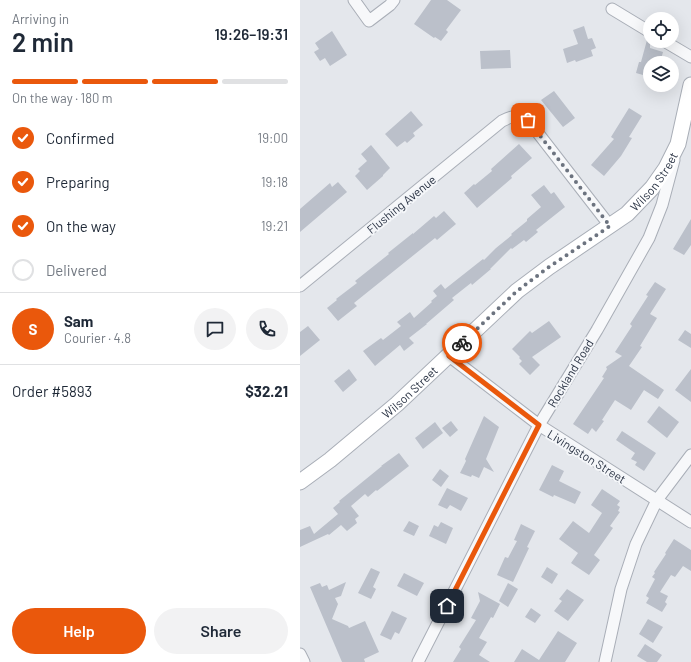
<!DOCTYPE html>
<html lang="en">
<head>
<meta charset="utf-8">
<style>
  body { margin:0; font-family:Barlow,sans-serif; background:#f2f2f3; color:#1f2937; height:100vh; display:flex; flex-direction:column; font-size:15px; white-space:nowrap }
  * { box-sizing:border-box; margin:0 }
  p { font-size:13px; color:#747a83 }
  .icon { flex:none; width:22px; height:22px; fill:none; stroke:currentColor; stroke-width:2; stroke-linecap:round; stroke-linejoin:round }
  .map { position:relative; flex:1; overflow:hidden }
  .drawer { display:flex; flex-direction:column; background:#fff; width:300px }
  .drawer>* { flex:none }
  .controls { position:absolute; left:343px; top:12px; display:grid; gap:8px }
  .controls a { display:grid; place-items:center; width:36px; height:36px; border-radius:50%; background:#fff; box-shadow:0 4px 16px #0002; font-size:20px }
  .pin { position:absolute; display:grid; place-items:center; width:34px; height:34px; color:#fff; margin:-17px; border-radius:8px; box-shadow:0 2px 6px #0006 }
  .courier { position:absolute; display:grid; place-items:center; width:40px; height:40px; margin:-20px; border:3px solid #ea580c; border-radius:50%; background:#fff; color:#222; box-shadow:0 1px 5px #0007 }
  .overview em { font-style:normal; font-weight:600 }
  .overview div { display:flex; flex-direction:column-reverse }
  .overview { display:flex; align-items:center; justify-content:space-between; height:68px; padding:0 12px }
  h1 { font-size:26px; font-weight:600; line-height:30px }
  .bar { display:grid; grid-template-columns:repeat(4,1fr); gap:6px 4px; align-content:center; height:48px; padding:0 12px }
  .bar i { height:5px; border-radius:3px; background:#e0e1e3 }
  .bar .selected { background:#ea580c }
  .bar p { grid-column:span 4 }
  .line { display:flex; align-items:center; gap:10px; padding:0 12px; border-top:1px solid #e0e1e3 }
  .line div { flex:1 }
  .round { display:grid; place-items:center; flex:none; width:42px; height:42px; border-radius:21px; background:#f2f2f3 }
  ol { padding:0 12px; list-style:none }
  li { display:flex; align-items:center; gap:12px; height:44px }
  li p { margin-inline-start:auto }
  li .icon { padding:4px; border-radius:50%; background:#ea580c; color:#fff; stroke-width:4 }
  li:last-child { color:#747a83 }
  li i { width:22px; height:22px; border:2px solid #e0e1e3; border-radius:50% }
  .cta { display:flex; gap:8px; margin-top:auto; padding:8px 12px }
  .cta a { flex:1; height:46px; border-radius:24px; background:#ea580c; color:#fff; font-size:16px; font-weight:600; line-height:46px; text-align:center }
  .cta a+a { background:#f2f2f3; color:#1f2937 }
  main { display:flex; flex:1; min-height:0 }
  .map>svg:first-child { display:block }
  .building { fill:#bbc0ca }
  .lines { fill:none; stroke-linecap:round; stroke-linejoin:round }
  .street-casing { stroke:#a9aeb7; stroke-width:13 }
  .secondary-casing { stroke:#a9aeb7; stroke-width:17 }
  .street { stroke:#f7f8fa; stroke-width:11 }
  .secondary { stroke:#fff; stroke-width:15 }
  .done { stroke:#6c737f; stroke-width:4; stroke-dasharray:0 7.2 }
  .route { stroke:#ea580c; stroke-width:5 }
  .labels { text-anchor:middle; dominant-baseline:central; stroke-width:4; stroke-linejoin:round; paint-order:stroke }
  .street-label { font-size:12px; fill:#2b3445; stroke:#f4f6f9 }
</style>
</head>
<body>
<main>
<section class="drawer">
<div class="overview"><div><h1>2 min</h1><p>Arriving in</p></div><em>19:26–19:31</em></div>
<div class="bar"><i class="selected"></i><i class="selected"></i><i class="selected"></i><i></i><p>On the way · 180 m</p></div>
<ol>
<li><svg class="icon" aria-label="check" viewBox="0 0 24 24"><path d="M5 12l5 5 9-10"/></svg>Confirmed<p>19:00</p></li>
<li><svg class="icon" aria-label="check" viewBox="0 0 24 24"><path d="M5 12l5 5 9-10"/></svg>Preparing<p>19:18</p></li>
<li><svg class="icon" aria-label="check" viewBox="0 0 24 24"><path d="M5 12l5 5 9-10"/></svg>On the way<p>19:21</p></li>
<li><i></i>Delivered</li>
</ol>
<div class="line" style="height:72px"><b class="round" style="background:#ea580c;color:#fff">S</b><div><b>Sam</b><p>Courier · 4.8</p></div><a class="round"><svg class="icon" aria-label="chat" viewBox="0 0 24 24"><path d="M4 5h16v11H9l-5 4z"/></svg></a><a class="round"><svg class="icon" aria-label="phone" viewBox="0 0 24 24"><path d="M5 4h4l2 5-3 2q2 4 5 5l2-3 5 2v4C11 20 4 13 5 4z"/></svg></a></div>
<div class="line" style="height:52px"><div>Order #5893</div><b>$32.21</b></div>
<div class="cta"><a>Help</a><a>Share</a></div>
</section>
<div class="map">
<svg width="391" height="662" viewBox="0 0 391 662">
  <rect width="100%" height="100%" fill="#e4e7ec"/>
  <path class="building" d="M131,0H147L161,10L146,30L148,32L141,41L135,37L134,38L114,24Z
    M284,26L288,39L292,38L296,48L291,50L293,56L276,62L275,60L267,63L263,49L278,44L273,30Z
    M32,31L47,55L30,66L25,58L20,61L14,52L19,49L15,43Z
    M347,40L350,41V48L363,52L360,63H350V77L336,73L339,62H341Z
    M210,50L211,68L181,69L180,51Z
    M254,91L275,118L263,127L241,100Z
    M329,108L342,116L329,137L332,138L321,156L304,176L291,165L314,139L311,137Z
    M111,111L123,125L113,133L115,136L107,143L105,141L97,147L85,134Z
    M219,144L232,158L211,176L212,178L177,208L164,193L174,184L175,185L192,171L191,169Z
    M71,145L90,168L83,175V176L67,190L55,176L60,171L58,169L67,161L61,154Z
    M38,182L47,192L0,232V209L30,183L32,187Z
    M244,185L251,194L254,192L265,207L236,230L238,232L226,242L224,240L212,249L211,248L190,269H191L172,285L171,283L152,298L154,300L126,324H127L109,338L114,343L104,351L100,345L75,366L63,351L81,338L83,340L101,326L97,322L110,312L114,318L132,302L131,301L137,296L133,291L141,284L145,289L183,259L184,260L196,248L212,235L211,234L227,221V219L241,207L231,195Z
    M144,211L156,224L137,240L135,238L54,303L57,306L38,321L27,308L37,300L36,299L57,283L55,281L89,254L88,253L113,233V234L134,216L136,218Z
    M391,219V245L384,255L373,249Z
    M355,282L366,289L350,314L357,318L340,346L342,347L329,366L364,390L358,399L344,390L331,410L315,400L302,420L304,421L296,432L292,428L288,434L273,424L304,378L302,377L307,369L306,367L322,356L315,352L332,326L330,324L348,296L346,295Z
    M249,321L261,337L232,357L240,365L230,375L219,364L222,361L219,358L220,357L212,349L230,331L232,333Z
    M8,326L20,340L0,356V332Z
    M385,330L391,334V348L378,340Z
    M49,369L57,380L43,392L34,381Z
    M391,369V402L375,390Z
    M359,406L379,422L367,438L347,422Z
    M184,416L199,427L186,459L194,472L184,467L179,478L172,475L171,477L160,473L166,461L165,459Z
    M151,421L158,430L150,437L142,428Z
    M135,422L143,433L123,449L115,438Z
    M322,431L356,453L344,471L335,465L337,462L331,459L335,453L316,440Z
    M99,453L109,466L77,491L76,490L68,497L65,494L51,506L59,516L55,519L57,523L47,531L41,525L29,535L28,534L0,547V530L10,526L14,534L38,514L33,508L40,502L39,501L82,466H81Z
    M252,465L264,471L259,481L281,492L275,504L254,495L253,497L239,490Z
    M140,469L149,476L141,487L132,480Z
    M147,488L168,498L161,511L150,505L147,509L138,505Z
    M302,489L320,501L317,505L320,507L318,511L320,512L310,526L313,528L294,555L300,560L289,575L271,563L278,553L259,539L273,521L289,533L302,513L291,505Z
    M109,521L119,526L114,536L103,531Z
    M141,522L153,528L146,544L129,536L134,525L138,527Z
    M221,524L235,531L227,547L229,548L213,582L197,575L205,557L208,558L217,541L214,540Z
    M374,539L391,550V571L383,566L375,577L371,575L360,592L368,596L365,602L367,604L362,612L346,603L349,598L346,596L355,579L352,577L355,573L354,572L366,554L365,553Z
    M247,567L258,574L252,584L241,577Z
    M71,568L80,572L73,587L76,589L71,599L58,593Z
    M104,573L124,583L117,596L97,586Z
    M46,582L41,596L35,598L38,604L32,619L48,626L49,628L65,621L79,652L64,659L65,662H42L10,587L20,583L22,587L27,585L29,590Z
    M208,583L218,589L208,607L199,601Z
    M267,589L284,600L268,621L254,611L262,601L259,599Z
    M178,592L200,604L193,618L191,617L179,638L187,642L179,655L190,662H153L161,649L159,647L176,620L171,618L180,601Z
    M231,608L241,615L235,623L225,617Z
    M92,611L107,618L99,634L95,632L91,640L80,635Z
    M348,619L363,627L353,643L339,634Z
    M258,631L277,643L265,662H214L222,649L239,660Z
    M345,644L362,655L357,662H347L337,656Z"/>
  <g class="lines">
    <defs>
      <path id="street" d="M54,0L69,21L90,5L94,0
        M312,9L350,32
        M364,41L391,57
        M0,286L202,121C214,115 221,113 231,124L310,226
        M149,356L239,425L391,522
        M0,654L4,662
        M118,662L239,425L297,330L349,238L362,205L374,160
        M305,662L321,589L336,544L357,500L391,455"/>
      <g id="secondary">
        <path id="s1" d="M0,482L30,460L97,404L217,291L249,267L327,214L352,188L366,168L378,144L391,85"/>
      </g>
    </defs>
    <use href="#street" class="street-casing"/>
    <use href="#secondary" class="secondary-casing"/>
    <use href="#street" class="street"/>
    <use href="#secondary" class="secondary"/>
  </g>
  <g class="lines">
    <path class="done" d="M162,343L217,291L249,267L310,226L228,120"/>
    <path class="route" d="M147,606L239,425L149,356L162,343"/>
  </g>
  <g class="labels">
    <g class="street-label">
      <text stroke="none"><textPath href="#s1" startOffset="466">Wilson Street</textPath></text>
      <text transform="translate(101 204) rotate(-39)">Flushing Avenue</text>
      <text transform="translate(270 373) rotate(-59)">Rockland Road</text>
      <text stroke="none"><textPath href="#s1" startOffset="142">Wilson Street</textPath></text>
      <text transform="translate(287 456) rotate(32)">Livingston Street</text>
    </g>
  </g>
</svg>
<div class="controls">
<a><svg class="icon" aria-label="locate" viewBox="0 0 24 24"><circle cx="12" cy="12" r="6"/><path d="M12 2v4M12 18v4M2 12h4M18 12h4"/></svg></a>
<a><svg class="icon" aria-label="layers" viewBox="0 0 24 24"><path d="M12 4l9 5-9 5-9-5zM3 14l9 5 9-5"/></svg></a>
</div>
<div class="pin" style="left:228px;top:120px;background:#ea580c"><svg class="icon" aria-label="bag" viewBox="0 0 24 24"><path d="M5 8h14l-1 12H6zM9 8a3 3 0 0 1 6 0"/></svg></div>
<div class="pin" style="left:147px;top:606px;background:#1f2937"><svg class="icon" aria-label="home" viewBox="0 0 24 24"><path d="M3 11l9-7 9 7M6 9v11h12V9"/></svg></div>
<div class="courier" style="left:162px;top:343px"><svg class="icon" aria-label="bike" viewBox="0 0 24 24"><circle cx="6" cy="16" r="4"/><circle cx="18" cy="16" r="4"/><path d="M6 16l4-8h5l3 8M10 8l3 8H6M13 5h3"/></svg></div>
</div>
</main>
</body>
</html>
